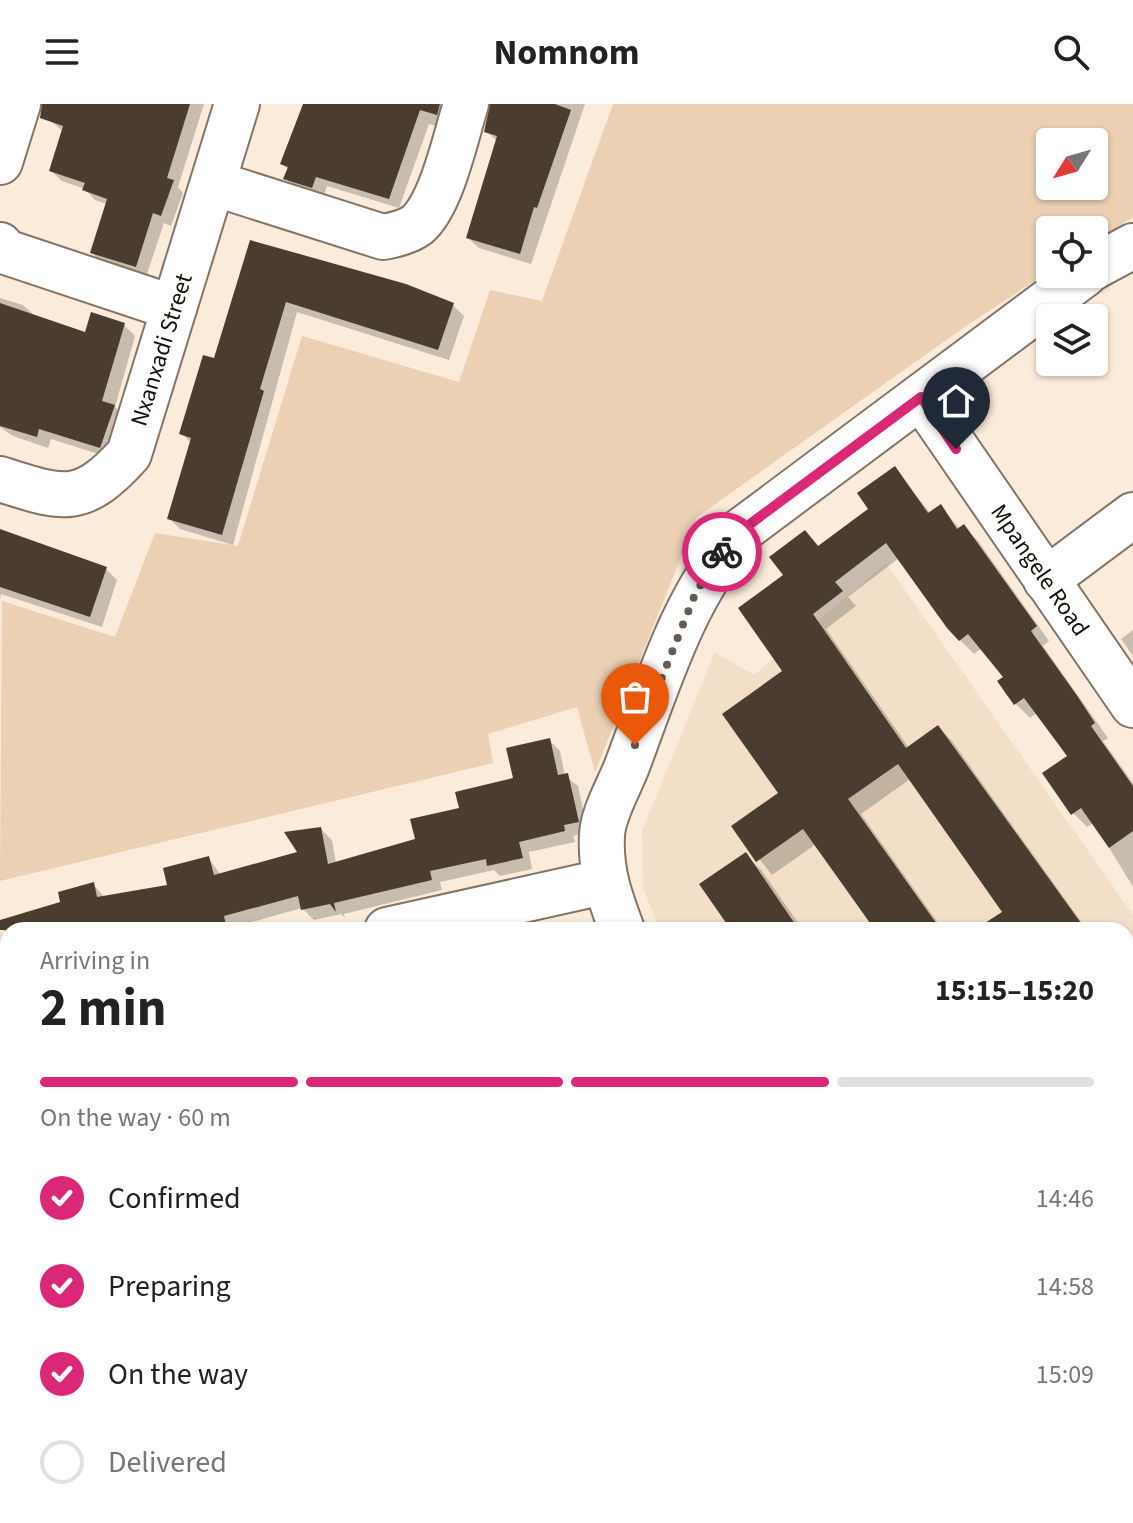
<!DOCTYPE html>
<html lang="en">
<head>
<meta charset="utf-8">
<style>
  body { margin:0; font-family:"Source Sans 3",sans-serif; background:#f6f6f6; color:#222; height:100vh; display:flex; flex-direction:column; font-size:30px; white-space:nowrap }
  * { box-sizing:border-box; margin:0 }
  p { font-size:26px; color:#767676 }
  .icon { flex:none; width:44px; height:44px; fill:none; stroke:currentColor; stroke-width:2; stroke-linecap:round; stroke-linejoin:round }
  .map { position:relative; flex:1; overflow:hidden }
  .panel { position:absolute; left:0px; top:818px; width:1134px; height:602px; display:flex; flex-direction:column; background:#fff; border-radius:24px 24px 0 0; box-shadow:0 2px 6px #0004 }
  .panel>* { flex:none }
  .needle { width:52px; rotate:233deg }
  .fabs { position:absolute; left:1036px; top:24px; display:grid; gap:16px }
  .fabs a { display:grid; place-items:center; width:72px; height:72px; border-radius:8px; background:#fff; box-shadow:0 2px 6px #0004; font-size:40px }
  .pin { position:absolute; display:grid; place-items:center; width:68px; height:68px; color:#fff; margin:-82px -34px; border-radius:50% 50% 50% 0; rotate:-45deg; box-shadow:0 0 8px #0007 }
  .pin .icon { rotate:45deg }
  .courier { position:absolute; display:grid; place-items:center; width:80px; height:80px; margin:-40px; border:6px solid #db2777; border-radius:50%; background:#fff; color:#222; box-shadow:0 2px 10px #0007 }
  .summary em { font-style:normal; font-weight:700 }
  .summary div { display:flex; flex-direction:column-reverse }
  .summary { display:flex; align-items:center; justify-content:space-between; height:136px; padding:0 40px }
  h1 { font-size:52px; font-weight:700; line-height:60px }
  .bar { display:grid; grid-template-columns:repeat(4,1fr); gap:12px 8px; align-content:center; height:96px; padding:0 40px }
  .bar i { height:10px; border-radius:6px; background:#e0e0e0 }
  .bar .active { background:#db2777 }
  .bar p { grid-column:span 4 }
  ol { padding:0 40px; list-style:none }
  li { display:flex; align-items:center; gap:24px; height:88px }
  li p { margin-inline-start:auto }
  li .icon { padding:8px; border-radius:50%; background:#db2777; color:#fff; stroke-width:4 }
  li:last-child { color:#767676 }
  li i { width:44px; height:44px; border:4px solid #e0e0e0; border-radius:50% }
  header { display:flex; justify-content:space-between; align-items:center; height:104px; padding:0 40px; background:#fff; font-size:36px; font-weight:700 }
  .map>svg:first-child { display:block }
  .built { fill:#f3dfc8 }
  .green { fill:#ebd0b3; fill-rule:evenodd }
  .shadow { fill:#0003 }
  .building { fill:#4a3d2f }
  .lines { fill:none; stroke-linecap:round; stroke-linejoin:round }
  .minor-casing { stroke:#837466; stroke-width:48 }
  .minor { stroke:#fff; stroke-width:44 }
  .done { stroke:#655c52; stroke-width:8; stroke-dasharray:0 14.4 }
  .route { stroke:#db2777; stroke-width:10 }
  .labels { text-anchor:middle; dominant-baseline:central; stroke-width:8; stroke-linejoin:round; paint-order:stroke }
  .street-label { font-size:24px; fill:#140f09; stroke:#fff }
</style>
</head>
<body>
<header><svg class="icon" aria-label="menu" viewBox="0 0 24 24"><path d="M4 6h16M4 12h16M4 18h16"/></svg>Nomnom<svg class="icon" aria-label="search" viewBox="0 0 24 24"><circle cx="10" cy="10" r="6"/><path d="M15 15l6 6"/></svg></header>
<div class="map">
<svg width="1133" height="1419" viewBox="0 0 1133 1419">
  <rect width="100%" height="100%" fill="#fbebda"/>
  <path class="built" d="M886,459L1133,811V1419H891L889,1412H1126V826H660L643,784L642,727L715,548L754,571Z"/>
  <path class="green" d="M613,0H1133V113L1094,138V126H1050V167L966,222L697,413L595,668L577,603L488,630L493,659L0,777L2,497L115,533L155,429L238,442L302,232L459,278L490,186L542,197ZM1050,38H1094V82H1050Z"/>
  <path class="shadow" d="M56,0H204L178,83L183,89L171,122L164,119L146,173L103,159L92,149L107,100L95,96L85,85L62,77L51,67L64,28L51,17Z
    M305,0H456L446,25L429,20L399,104L327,82L323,94L296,85L286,75L289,66L282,60Z
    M491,0H585L531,160L479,144L468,134L498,38L486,27Z
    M251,138L453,201L464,212L449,256L297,208L233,441L180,425L169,414L191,339L182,330L215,257Z
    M0,194L23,201L35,212L86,230L124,221L135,232L115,303L126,314L111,354L51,335L48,344L13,332L0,323Z
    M895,365L930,409L941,403L960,425L964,423L978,437L1049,537L1043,542L1108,634L1103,637L1133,679V783L1094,719L1087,723L1073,709L1070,652L1037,609L1030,614L1016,600L1006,573L982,544L974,550L960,536L899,454L848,493L856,502L826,525L909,644L938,623L952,637L1087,826H1017L910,675L861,710L943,826H877L816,740L772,771L734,723L781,689L786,471L804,428L820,443L871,405Z
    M0,432L106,465L117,476L102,523L1,490L0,495Z
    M1133,526V552L1121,535Z
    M549,636L560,647L565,672L578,682L588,728L573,732L575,738L529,748L532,765L500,772L494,766L440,778L442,786L344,810L345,814L341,810L314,816L302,804L234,823V826H8V838L2,818L63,799L93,780L105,794L170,782L209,755L221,771L300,749L321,725L332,736L336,760L417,737L461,705L515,676Z
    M745,750L762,767L803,826H733Z
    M1126,880L1133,890V1001L1126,991Z
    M8,976V1114L0,1106V978Z
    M1126,1098L1133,1108V1193L1126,1186Z
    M1126,1204L1133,1214V1232L1126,1237Z
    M8,1241V1387L0,1392V1243Z
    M77,1412H349L356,1419H78Z
    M415,1412H590L591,1419H417Z
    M684,1412H725L727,1417L690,1419Z
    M965,1412H1087L1088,1419H967Z"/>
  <path class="building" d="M42,0H190L167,74L174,76L161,112L153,109L136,163L90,149L107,95L82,86L85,79L49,67L63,22L40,14Z
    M303,0H440L437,11L420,6L389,95L316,73L312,84L283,75L288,63L280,60Z
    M490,0H555L571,6L537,104L534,103L520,150L466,134L497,32L484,28Z
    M250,136L406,180L454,199L438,246L286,198L260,285L264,287L222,431L167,415L191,334L179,330L203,251L214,254Z
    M0,199L85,228L91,208L125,219L102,297L115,301L100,344L39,325L37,333L0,322Z
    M895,362L928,409L941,400L957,425L964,420L1037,522L1031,527L1078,593L1095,619L1091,622L1133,682V727L1109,744L1081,704L1071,711L1042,669L1067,652L1024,594L1014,601L997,577L1003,573L968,530L959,537L947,524L886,439L835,478L843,487L813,510L906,644L938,621L1086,826H974L1002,808L898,660L848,695L941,826H875L803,725L756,758L731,722L778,689L722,610L782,567L738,504L783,471L769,453L805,426L818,442L868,405L857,389Z
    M0,425L107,463L90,513L0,483Z
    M550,634L558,671L568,669L579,718L564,721L565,727L519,738L523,754L487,762L486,755L430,767L432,776L334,799L336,808L330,800L301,806L298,792L224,812L227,826H0V816L60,798L58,788L94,778L97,793L167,781L163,764L209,752L214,771L297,748L284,728L321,723L328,760L415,735L410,715L459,704L455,688L513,674L506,644Z
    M746,748L799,826H731L699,780Z"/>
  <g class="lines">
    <defs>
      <g id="minor">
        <path d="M0,58L18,0"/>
        <path d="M213,79L383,133C394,131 408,128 417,121C442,100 456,31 466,0"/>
        <path d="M0,141L6,148L174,204"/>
        <path d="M1094,163L1133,142"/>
        <path id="s1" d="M921,293L1133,601"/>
        <path id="s2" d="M0,375C63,395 81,403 129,350L237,0"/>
        <path d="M1046,476L1133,411"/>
        <path d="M387,826L603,778"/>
        <path d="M622,826C610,794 600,767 602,731C603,709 619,683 627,662C658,580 683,493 742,426L1085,170"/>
        <path d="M0,912L8,911"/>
        <path d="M0,1145L8,1143"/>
        <path d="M377,1412L379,1419"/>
        <path d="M610,1412L612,1419"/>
        <path d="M856,1412L858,1419"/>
      </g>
    </defs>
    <use href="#minor" class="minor-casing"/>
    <use href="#minor" class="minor"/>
  </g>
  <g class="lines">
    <path class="done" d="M635,641L696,488L722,448"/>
    <path class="route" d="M722,448L742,426L921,293L956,345"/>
  </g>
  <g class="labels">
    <g class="street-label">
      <text stroke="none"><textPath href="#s2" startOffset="254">Nxanxadi Street</textPath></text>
      <text stroke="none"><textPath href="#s1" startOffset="210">Mpangele Road</textPath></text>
    </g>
  </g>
</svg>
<div class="fabs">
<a><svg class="needle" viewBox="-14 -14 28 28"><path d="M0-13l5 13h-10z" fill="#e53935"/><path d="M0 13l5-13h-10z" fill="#767676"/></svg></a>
<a><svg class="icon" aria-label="locate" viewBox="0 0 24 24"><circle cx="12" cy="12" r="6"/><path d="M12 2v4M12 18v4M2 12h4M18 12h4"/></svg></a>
<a><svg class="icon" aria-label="layers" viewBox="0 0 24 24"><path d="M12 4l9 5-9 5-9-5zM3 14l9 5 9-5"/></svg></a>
</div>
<div class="pin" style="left:635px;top:641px;background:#ea580c"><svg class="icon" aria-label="bag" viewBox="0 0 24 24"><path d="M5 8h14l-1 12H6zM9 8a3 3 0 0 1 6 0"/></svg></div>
<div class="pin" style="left:956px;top:345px;background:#1f2937"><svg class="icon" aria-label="home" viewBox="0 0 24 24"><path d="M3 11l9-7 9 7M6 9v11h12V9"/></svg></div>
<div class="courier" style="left:722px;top:448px"><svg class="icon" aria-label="bike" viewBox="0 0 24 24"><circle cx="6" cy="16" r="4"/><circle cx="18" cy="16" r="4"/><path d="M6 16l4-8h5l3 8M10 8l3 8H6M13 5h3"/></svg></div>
<section class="panel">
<div class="summary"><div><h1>2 min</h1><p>Arriving in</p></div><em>15:15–15:20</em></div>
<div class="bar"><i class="active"></i><i class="active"></i><i class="active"></i><i></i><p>On the way · 60 m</p></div>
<ol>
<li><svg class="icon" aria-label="check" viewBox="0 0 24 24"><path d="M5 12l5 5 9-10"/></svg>Confirmed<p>14:46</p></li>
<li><svg class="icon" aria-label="check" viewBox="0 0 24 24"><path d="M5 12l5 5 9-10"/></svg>Preparing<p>14:58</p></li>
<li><svg class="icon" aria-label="check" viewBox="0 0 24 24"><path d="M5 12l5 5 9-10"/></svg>On the way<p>15:09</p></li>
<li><i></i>Delivered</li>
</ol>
</section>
</div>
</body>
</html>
